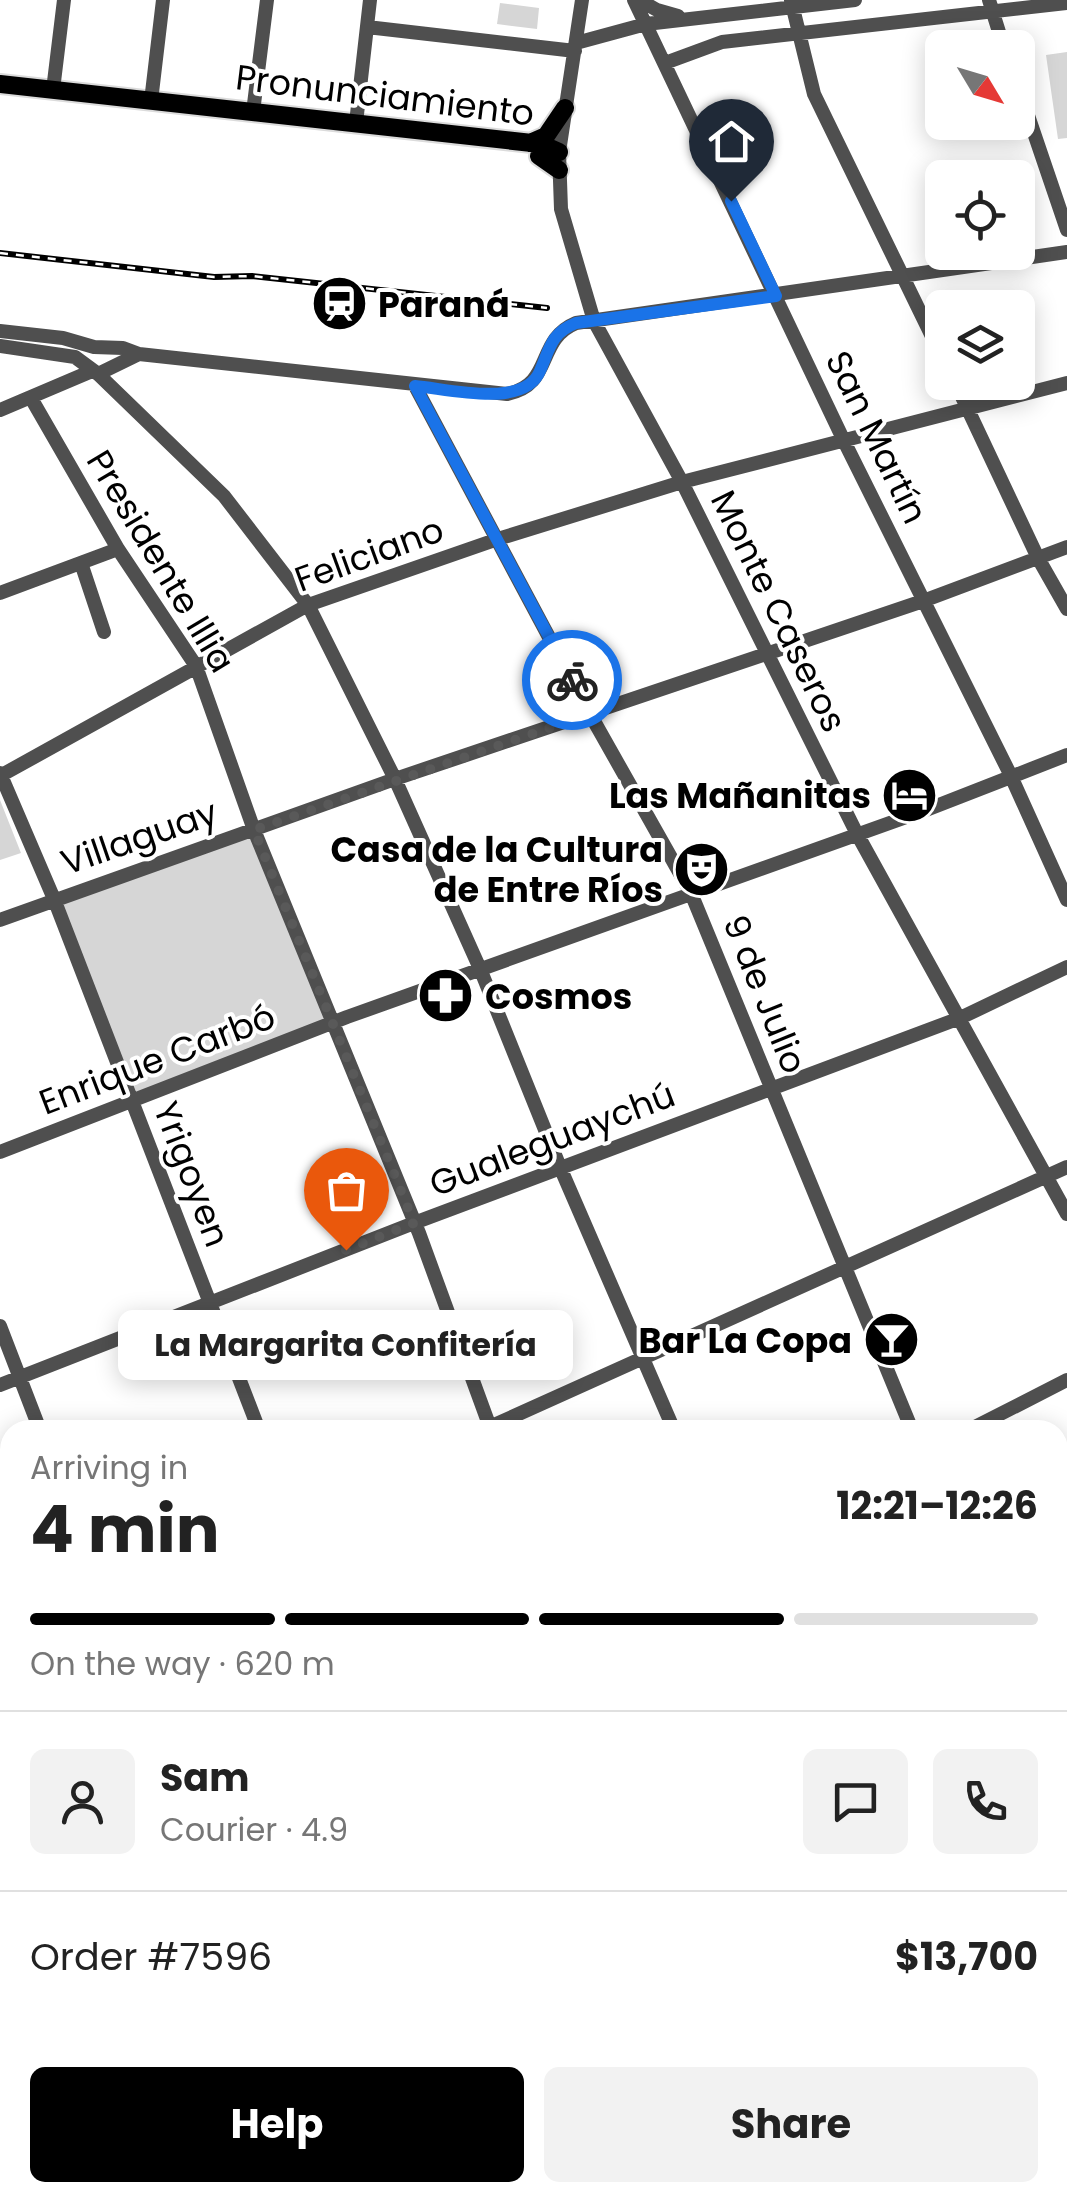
<!DOCTYPE html>
<html lang="en">
<head>
<meta charset="utf-8">
<style>
  body { margin:0; font-family:Poppins,sans-serif; background:#f2f2f2; color:#222; height:100vh; display:flex; flex-direction:column; font-size:38px; white-space:nowrap }
  * { box-sizing:border-box; margin:0 }
  p { font-size:32px; color:#767676 }
  .icon { flex:none; width:55px; height:55px; fill:none; stroke:currentColor; stroke-width:2; stroke-linecap:round; stroke-linejoin:round }
  .map { position:relative; flex:1; overflow:hidden }
  .side { position:absolute; left:0px; top:1420px; width:1068px; height:782px; display:flex; flex-direction:column; background:#fff; border-radius:30px 30px 0 0; box-shadow:0 5px 25px #0003 }
  .side>* { flex:none }
  .needle { width:65px; rotate:128deg }
  .controls { position:absolute; left:925px; top:30px; display:grid; gap:20px }
  .controls a { display:grid; place-items:center; width:110px; height:110px; border-radius:15px; background:#fff; box-shadow:0 5px 25px #0003; font-size:50px }
  .pin { position:absolute; display:grid; place-items:center; width:85px; height:85px; color:#fff; margin:-102px -42px; border-radius:50% 50% 50% 0; rotate:-45deg; box-shadow:0 0 10px #0007 }
  .pin .icon { rotate:45deg }
  .courier { position:absolute; display:grid; place-items:center; width:100px; height:100px; margin:-50px; border:8px solid #1a73e8; border-radius:50%; background:#fff; color:#222; box-shadow:0 2px 12px #0007 }
  .bubble { position:absolute; height:70px; border-radius:15px; background:#fff; box-shadow:0 5px 25px #0003; font-size:32px; font-weight:700; line-height:70px; text-align:center }
  .overview em { font-style:normal; font-weight:700 }
  .overview div { display:flex; flex-direction:column-reverse }
  .overview { display:flex; align-items:center; justify-content:space-between; height:170px; padding:0 30px }
  h1 { font-size:65px; font-weight:700; line-height:75px }
  .bar { display:grid; grid-template-columns:repeat(4,1fr); gap:15px 10px; align-content:center; height:120px; padding:0 30px }
  .bar i { height:12px; border-radius:8px; background:#e0e0e0 }
  .bar .on { background:#000 }
  .bar p { grid-column:span 4 }
  .line { display:flex; align-items:center; gap:25px; padding:0 30px; border-top:2px solid #e0e0e0 }
  .line div { flex:1 }
  .round { display:grid; place-items:center; flex:none; width:105px; height:105px; border-radius:15px; background:#f2f2f2 }
  .button { display:flex; gap:20px; margin-top:auto; padding:20px 30px }
  .button a { flex:1; height:115px; border-radius:15px; background:#000; color:#fff; font-size:40px; font-weight:700; line-height:115px; text-align:center }
  .button a+a { background:#f2f2f2; color:#222 }
  .map>svg:first-child { display:block }
  .green { fill:#d6d6d6 }
  .lines { fill:none; stroke-linecap:round; stroke-linejoin:round }
  .major-casing { stroke:#dbdbdb; stroke-width:22 }
  .minor { stroke:#4f4f4f; stroke-width:14 }
  .major { stroke:#000; stroke-width:18 }
  .rail-casing { stroke:#000; stroke-width:6 }
  .rail { stroke:#fff; stroke-width:2.5; stroke-dasharray:8; stroke-linecap:butt }
  .done { stroke:#595959; stroke-width:10; stroke-dasharray:0 18 }
  .route { stroke:#1a73e8; stroke-width:12 }
  .labels { text-anchor:middle; dominant-baseline:central; stroke-width:8; stroke-linejoin:round; paint-order:stroke }
  .street-label { font-size:35px; fill:#000; stroke:#fff }
  .poi-label { font-size:35px; font-weight:bold; fill:#000; stroke:#fff; text-anchor:end }
</style>
</head>
<body>
<div class="map">
<svg width="1067" height="2202" viewBox="0 0 1067 2202">
  <rect width="100%" height="100%" fill="#fff"/>
  <path class="green" d="M500,3L539,8L537,29L497,24Z
    M1067,52V138L1058,139L1046,55Z
    M0,800L21,853L0,860Z
    M252,832L329,1027L135,1096L59,900Z"/>
  <g class="lines">
    <defs>
      <path id="major" d="M0,84L541,144L559,152
        M530,143L546,136L565,108
        M539,156L559,170"/>
    </defs>
    <use href="#major" class="major-casing"/>
    <path class="minor" d="M582,0L559,152L561,209L594,321L682,482L856,832L1067,1214
      M634,0L844,441L1010,774L1067,900
      M639,0L657,10L678,16
      M791,0L814,94L942,357
      M989,0L1004,48
      M367,27L575,51
      M576,43L646,24L855,0
      M665,63L722,42L1067,3
      M1018,86L1067,230
      M53,90L64,0
      M151,101L163,0
      M253,112L267,0
      M356,123L370,0
      M0,331L63,338L94,347L123,348L139,354L507,394C554,385 535,340 576,323L1067,252
      M0,346L75,357L98,374L139,354
      M98,374L224,496L308,605L395,779L481,971L560,1167L674,1430
      M955,382L1038,558L1067,609
      M415,386L590,714L691,893L912,1430
      M31,398L118,549L196,666L254,830L419,1233L491,1430
      M0,410L92,371
      M81,563L104,632
      M0,593L118,549
      M0,773L54,899L259,1430
      M0,776L308,605L498,539L682,482L1067,383
      M0,920L395,779L923,601L1067,547
      M0,1152L347,1017L926,810L1067,755
      M0,1326L40,1430
      M0,1385L414,1223L960,1018L1067,967
      M483,1430L1067,1167
      M969,1430L1067,1380
      M0,1587L10,1585
      M1058,1590L1067,1584
      M1058,1706L1067,1702
      M0,1715L10,1714
      M1058,1717L1067,1725
      M0,1913L10,1940
      M1058,1953L1067,1948
      M1058,2131L1067,2126
      M1058,2177L1067,2195
      M108,2192L112,2202
      M341,2192L345,2202
      M560,2192L565,2202
      M849,2192L854,2202
      M45,2202L61,2192
      M279,2202L292,2192
      M650,2202L667,2192
      M939,2202L955,2192"/>
    <use href="#major" class="major"/>
    <defs>
      <path id="rail" d="M0,253L214,277L252,276L547,308"/>
    </defs>
    <use href="#rail" class="rail-casing"/>
    <use href="#rail" class="rail"/>
  </g>
  <g class="lines">
    <path class="done" d="M346,1250L414,1223L254,830L590,714L572,680"/>
    <path class="route" d="M572,680L415,386C449,389 524,409 540,371C550,348 551,333 576,323L776,296L731,201"/>
  </g>
  <defs>
    <symbol id="station-disc" viewBox="-11 -11 22 22"><circle r="9.5" fill="#000" stroke="#fff"/><path d="M-3-6H3Q5-6 5-4V2Q5 4 3 4L4.5 6H3L1.5 4h-3L-3 6H-4.5L-3 4Q-5 4-5 2V-4Q-5-6-3-6ZM-3.5-4v3h7v-3ZM-3.5 1v1.5H-2V1ZM2 1v1.5H3.5V1Z" fill="#fff"/></symbol>
    <symbol id="hotel-disc" viewBox="-11 -11 22 22"><circle r="9.5" fill="#000" stroke="#fff"/><path d="M-6-4.5h1.5V1H6V5H4.5V3h-9V5H-6ZM-4 0a1.8 1.8 0 1 1 3.6 0ZM.5 0V-2.5h3Q6-2.5 6 0Z" fill="#fff"/></symbol>
    <symbol id="theatre-disc" viewBox="-11 -11 22 22"><circle r="9.5" fill="#000" stroke="#fff"/><path d="M-5-5.5Q0-4 5-5.5V0Q5 5 0 6Q-5 5-5 0ZM-3.3-2.5H-1v1.5H-3.3ZM1-2.5H3.3v1.5H1ZM-2.8 1Q0 5.5 2.8 1Z" fill="#fff"/></symbol>
    <symbol id="pharmacy-disc" viewBox="-11 -11 22 22"><circle r="9.5" fill="#000" stroke="#fff"/><path d="M-2-6h4v4h4v4h-4v4h-4v-4h-4v-4h4Z" fill="#fff"/></symbol>
    <symbol id="bar-disc" viewBox="-11 -11 22 22"><circle r="9.5" fill="#000" stroke="#fff"/><path d="M-6-5H6L.8 .8V4.5H3.5V6h-7V4.5H-.8V.8Z" fill="#fff"/></symbol>
  </defs>
  <g fill-rule="evenodd">
    <use href="#station-disc" x="308" y="272" width="63" height="63"/>
    <use href="#hotel-disc" x="878" y="764" width="63" height="63"/>
    <use href="#theatre-disc" x="670" y="838" width="63" height="63"/>
    <use href="#pharmacy-disc" x="414" y="964" width="63" height="63"/>
    <use href="#bar-disc" x="860" y="1308" width="63" height="63"/>
  </g>
  <g class="labels">
    <g class="street-label">
      <text transform="translate(385 95) rotate(7)">Pronunciamiento</text>
      <text transform="translate(877 437) rotate(64)">San Martín</text>
      <text transform="translate(369 554) rotate(-20)">Feliciano</text>
      <text transform="translate(161 561) rotate(59)">Presidente Illia</text>
      <text transform="translate(779 611) rotate(64)">Monte Caseros</text>
      <text transform="translate(139 837) rotate(-19)">Villaguay</text>
      <text transform="translate(765 994) rotate(68)">9 de Julio</text>
      <text transform="translate(157 1059) rotate(-21)">Enrique Carbó</text>
      <text transform="translate(552 1139) rotate(-21)">Gualeguaychú</text>
      <text transform="translate(192 1174) rotate(69)">Yrigoyen</text>
    </g>
    <g class="poi-label">
      <text x="378" y="304" text-anchor="start">Paraná</text>
      <text x="871" y="795">Las Mañanitas</text>
      <text x="663" y="849">Casa de la Cultura<tspan x="663" dy="40">de Entre Ríos</tspan></text>
      <text x="485" y="996" text-anchor="start">Cosmos</text>
      <text x="852" y="1340">Bar La Copa</text>
    </g>
  </g>
</svg>
<div class="controls">
<a><svg class="needle" viewBox="-14 -14 28 28"><path d="M0-13l5 13h-10z" fill="#e53935"/><path d="M0 13l5-13h-10z" fill="#767676"/></svg></a>
<a><svg class="icon" aria-label="locate" viewBox="0 0 24 24"><circle cx="12" cy="12" r="6"/><path d="M12 2v4M12 18v4M2 12h4M18 12h4"/></svg></a>
<a><svg class="icon" aria-label="layers" viewBox="0 0 24 24"><path d="M12 4l9 5-9 5-9-5zM3 14l9 5 9-5"/></svg></a>
</div>
<div class="pin" style="left:346px;top:1250px;background:#ea580c"><svg class="icon" aria-label="bag" viewBox="0 0 24 24"><path d="M5 8h14l-1 12H6zM9 8a3 3 0 0 1 6 0"/></svg></div>
<div class="pin" style="left:731px;top:201px;background:#1f2937"><svg class="icon" aria-label="home" viewBox="0 0 24 24"><path d="M3 11l9-7 9 7M6 9v11h12V9"/></svg></div>
<div class="courier" style="left:572px;top:680px"><svg class="icon" aria-label="bike" viewBox="0 0 24 24"><circle cx="6" cy="16" r="4"/><circle cx="18" cy="16" r="4"/><path d="M6 16l4-8h5l3 8M10 8l3 8H6M13 5h3"/></svg></div>
<div class="bubble" style="left:118px;top:1310px;width:455px">La Margarita Confitería</div>
<section class="side">
<div class="overview"><div><h1>4 min</h1><p>Arriving in</p></div><em>12:21–12:26</em></div>
<div class="bar"><i class="on"></i><i class="on"></i><i class="on"></i><i></i><p>On the way · 620 m</p></div>
<div class="line" style="height:180px"><a class="round"><svg class="icon" aria-label="person" viewBox="0 0 24 24"><circle cx="12" cy="8" r="4"/><path d="M4 21q1-7 8-7t8 7"/></svg></a><div><b>Sam</b><p>Courier · 4.9</p></div><a class="round"><svg class="icon" aria-label="chat" viewBox="0 0 24 24"><path d="M4 5h16v11H9l-5 4z"/></svg></a><a class="round"><svg class="icon" aria-label="phone" viewBox="0 0 24 24"><path d="M5 4h4l2 5-3 2q2 4 5 5l2-3 5 2v4C11 20 4 13 5 4z"/></svg></a></div>
<div class="line" style="height:130px"><div>Order #7596</div><b>$13,700</b></div>
<div class="button"><a>Help</a><a>Share</a></div>
</section>
</div>
</body>
</html>
